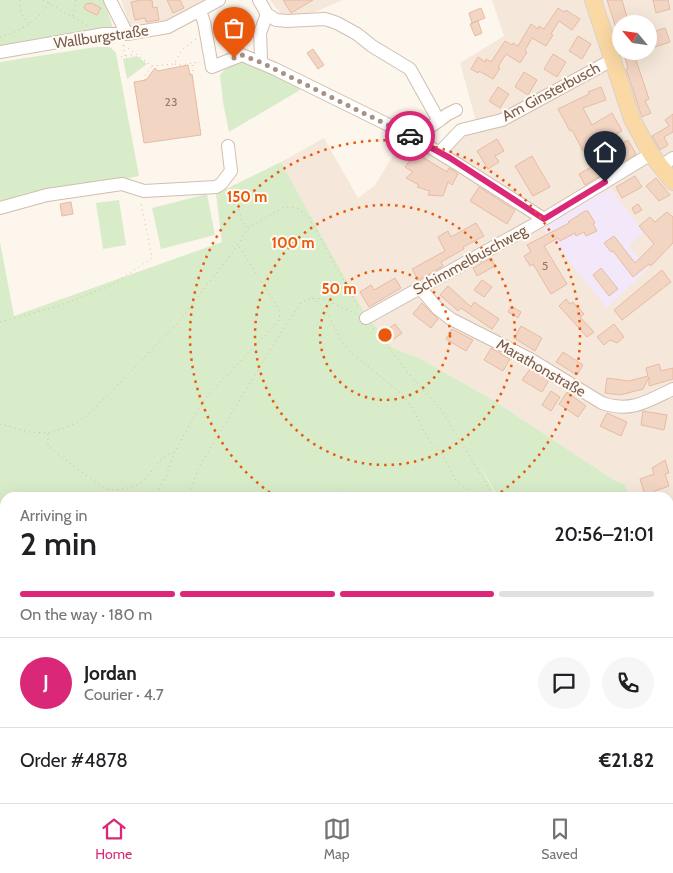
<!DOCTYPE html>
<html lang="en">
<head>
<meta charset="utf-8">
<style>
  body { margin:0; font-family:Cabin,sans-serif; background:#f6f6f6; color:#202124; height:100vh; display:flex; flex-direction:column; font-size:19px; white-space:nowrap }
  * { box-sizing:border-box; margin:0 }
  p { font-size:16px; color:#757577 }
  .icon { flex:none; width:28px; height:28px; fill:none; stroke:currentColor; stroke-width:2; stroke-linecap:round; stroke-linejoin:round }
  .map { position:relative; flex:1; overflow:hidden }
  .drawer { position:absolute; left:0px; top:492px; width:674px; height:311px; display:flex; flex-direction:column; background:#fff; border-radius:15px 15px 0 0; box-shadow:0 5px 20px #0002 }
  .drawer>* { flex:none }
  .needle { width:32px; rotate:299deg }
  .fabs { position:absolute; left:612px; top:15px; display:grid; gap:10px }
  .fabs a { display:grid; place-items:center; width:45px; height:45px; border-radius:50%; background:#fff; box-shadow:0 5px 20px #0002; font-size:25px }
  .pin { position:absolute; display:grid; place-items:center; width:42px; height:42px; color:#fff; margin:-51px -21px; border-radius:50% 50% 50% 0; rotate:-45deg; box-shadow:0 0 5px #0007 }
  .pin .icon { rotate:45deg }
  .courier { position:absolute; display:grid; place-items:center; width:50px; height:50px; margin:-25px; border:4px solid #db2777; border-radius:50%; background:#fff; color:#222; box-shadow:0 1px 6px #0007 }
  .head em { font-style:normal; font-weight:600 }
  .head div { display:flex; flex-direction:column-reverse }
  .head { display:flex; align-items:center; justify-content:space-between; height:85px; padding:0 20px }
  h1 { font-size:32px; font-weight:600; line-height:38px }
  .bar { display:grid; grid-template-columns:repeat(4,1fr); gap:8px 5px; align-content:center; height:60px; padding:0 20px }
  .bar i { height:6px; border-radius:4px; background:#e0e0e0 }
  .bar .current { background:#db2777 }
  .bar p { grid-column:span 4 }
  .line { display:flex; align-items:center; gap:12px; padding:0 20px; border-top:1px solid #e0e0e0 }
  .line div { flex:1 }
  .round { display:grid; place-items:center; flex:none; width:52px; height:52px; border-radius:26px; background:#f6f6f6 }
  .tabs { display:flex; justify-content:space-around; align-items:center; height:70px; border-top:1px solid #e0e0e0; background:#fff; font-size:14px; color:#757577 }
  .tabs a { display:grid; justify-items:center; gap:2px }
  .tabs .current { color:#db2777 }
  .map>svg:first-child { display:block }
  .residential { fill:#f5e8da; fill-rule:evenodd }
  .industrial { fill:#efe9e4 }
  .education { fill:#f3e8fa }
  .green { fill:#d8ecc9 }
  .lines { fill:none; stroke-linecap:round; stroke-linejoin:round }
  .stream { stroke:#a5d3da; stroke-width:2.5 }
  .building { fill:#f3d5c3; stroke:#e6bba3 }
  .minor-casing { stroke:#d1beb0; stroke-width:14 }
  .major-casing { stroke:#dad1cd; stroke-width:18 }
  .path { stroke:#d9b8a5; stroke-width:1; stroke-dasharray:1 4; stroke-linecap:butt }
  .minor { stroke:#fff; stroke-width:12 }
  .major { stroke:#fbd9a5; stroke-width:16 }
  .done { stroke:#a89285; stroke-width:5; stroke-dasharray:0 9 }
  .route { stroke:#db2777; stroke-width:6 }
  .ring { fill:none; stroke:#e8590c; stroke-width:2.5; stroke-dasharray:2.5 5 }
  .labels { text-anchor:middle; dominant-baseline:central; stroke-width:4; stroke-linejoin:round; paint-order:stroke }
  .number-label { font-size:12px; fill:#987a6a }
  .street-label { font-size:15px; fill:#7a5c4d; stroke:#fffaf3 }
  .centre { fill:#e8590c; stroke:#fffaf3; stroke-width:2.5 }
  .ring-label { font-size:15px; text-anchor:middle; font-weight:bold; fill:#e8590c; stroke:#fffaf3; stroke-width:4; stroke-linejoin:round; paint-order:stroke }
</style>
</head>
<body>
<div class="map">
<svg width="673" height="803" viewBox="0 0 673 803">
  <rect width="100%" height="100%" fill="#fdf6ec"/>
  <path class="residential" d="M121,0H224L133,35Z
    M270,0H342L302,18H284Z
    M492,0H673V723L669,718V498L631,497L624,484L614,480L493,400L419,358L393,348L364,312L281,162L324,138L358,198L375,185L406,134L439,152L477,125L460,63L504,36ZM621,24H649V51H621Z"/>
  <path class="industrial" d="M669,718L673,723V778L669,781Z
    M550,799H643L637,803H553Z"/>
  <path class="education" d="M610,188L644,232L629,246L648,268L607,308L542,228Z"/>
  <path class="green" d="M0,0H104L114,31L0,47Z
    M96,47H110L116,53L139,176L0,206V62Z
    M137,56L147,64L127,79L123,59Z
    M244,59L295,83L300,90L229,132L223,102L220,75L227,67Z
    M281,162L364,312L393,348L419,358L493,400L614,480L624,484L631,497H498L473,454L497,497L5,498V799H550L553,803H0V242L14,316L222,242L216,194Z
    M207,194L215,235L161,249L152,208Z
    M119,200L126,245L103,249L96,203Z
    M673,778V803H637L643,799H669V781Z"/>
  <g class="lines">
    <path class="stream" d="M301,498L304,495L338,493L353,498
      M0,623L5,637
      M33,803L35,799"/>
  </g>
  <path class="building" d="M141,0H152L153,8L157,7L159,20L146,22L145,18L135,20L131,2Z
    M167,0H180L184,8L173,13Z
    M283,0H313L291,13Z
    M607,0H622L629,24H621V26L616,28Z
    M653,0H668L670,9L656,13Z
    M91,3L101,8L97,15L86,10L84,7L86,4Z
    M481,8L485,18L472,23L469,13Z
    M558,8L564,12L566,10L580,19L572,30L559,21L551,34L553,35L546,46L532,38L525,50L527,52L520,63L506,54L498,67L500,68L493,79L479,71L478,73L471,69L478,57L485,62L486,59L491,62L505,41L512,45L513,43L518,46L531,24L538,29L539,26L544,29Z
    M478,21L482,33L475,36L470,24Z
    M665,28L670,42L649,49V33Z
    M578,36L591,44L582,59L569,51Z
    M313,49L324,65L318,69L307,53Z
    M623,51H633L649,99L645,101L651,113L642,117L626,69L628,68Z
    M553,54L566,62L557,77L544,69Z
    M188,65L190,75L192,74L201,135L144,143L134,82L146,80L155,68L158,71Z
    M524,72L537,80L528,95L515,87Z
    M498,87L509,94L500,108L489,101Z
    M601,87L606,100L583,108L592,125L612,113L622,131L583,151L572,130L570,131L558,109L589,94L588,92Z
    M673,114V132L664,137L668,145L660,150L652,136L669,126L665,120Z
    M497,139L504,151L495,156L499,162L488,169L477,151Z
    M628,140L636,154L585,185L579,174L600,162L597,158Z
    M411,150L447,172L449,168L458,174L452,185L448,182L443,196L428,195L430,191L417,187L419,185L406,178L413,172L405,167L411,159L407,157Z
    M532,156L550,187L533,196L515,166Z
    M635,176L642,187L622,198L616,187Z
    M656,178L670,195L659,201L646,186Z
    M479,187L515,210L507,224L470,201Z
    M71,202L73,214L62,216L60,204Z
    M638,204L642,210L635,214L632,208Z
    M585,211H588L595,223L593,224L597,231L586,236L584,232L576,236L575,233L560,241L558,238L544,246L567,284L551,294L533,264L530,266L524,256L531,252L527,245L569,223L568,222Z
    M667,212L673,217V243L651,266L649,264L633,277L613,251L611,252L604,243L614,236L635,263L654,244L639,226L650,217L655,222Z
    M476,223L484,236L463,247L464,249L441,262L443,266L418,280L412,269L445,251L438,237L448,231L451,237Z
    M491,258L495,266L477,276L473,268Z
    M601,268L618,289L609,296L593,275Z
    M662,270L671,282L622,320L614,310Z
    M395,278L401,288L369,307L360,292L371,285L374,290Z
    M482,280L492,287L484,297L474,290Z
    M448,286L471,307L474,302L499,319L492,329L461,308L458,311L440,295Z
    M566,299L570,304L573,302L584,314L580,317L594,332L587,337L559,306Z
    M422,303L438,319L431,328L413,314Z
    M511,306L521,312L518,318L508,312Z
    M395,324L402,333L391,341L384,332Z
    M614,324L624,337L617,343L610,340L604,345L597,337Z
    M521,326L542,338L535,351L514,338Z
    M452,329L473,340L466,351L446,339Z
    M491,348L510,359L503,371L484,360Z
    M563,352L583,365L577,375L556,362Z
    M659,364L661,371L673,368V379L649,386V377L643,389L620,395L605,393L607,378L629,381L648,376L646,368Z
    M530,369L549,380L542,392L522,380Z
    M551,391L560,397L551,411L542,405Z
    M567,392L586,406L578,417L559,404Z
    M643,411L667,415L664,430L641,425Z
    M607,413L627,422L621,436L600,426Z
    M665,460L669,473L665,474L669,486L655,491L656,495L646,498L640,479L654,474L652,468Z"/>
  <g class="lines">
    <defs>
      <path id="minor" d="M110,0L127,34
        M259,0L267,14L276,20L287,21L325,19L337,23L357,34L372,46L410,69L439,121
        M200,11L204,22L212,67L242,55L275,69L415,138L459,165L544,219
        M0,52L104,34H127L168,27L219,0
        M260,62L261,57L260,33L267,14
        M415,138L448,114L456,110
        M440,152L461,130L502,120L612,60
        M660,167L673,158
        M0,208L47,195L122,184L144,191L216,187L221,184L231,171L228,146
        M420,288L438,309L451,319L530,359L602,403C631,413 648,401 673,389
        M366,318L544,219L651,154
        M669,748L673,754
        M669,773L673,770
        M491,799L494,803
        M572,799L575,803
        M629,803L635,799"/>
      <path id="major" d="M593,0L632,119L651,154L673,182"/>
    </defs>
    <use href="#minor" class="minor-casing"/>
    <use href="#major" class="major-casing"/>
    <path class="path" d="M20,0C19,10 22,17 29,23
      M43,0L88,26
      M73,16L76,0
      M0,37C20,32 41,19 51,0
      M123,45L125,56
      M124,45L152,66L174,64L182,50L196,39
      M121,57L135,54
      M175,64L180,65L200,62
      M190,75L193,71L192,64
      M145,80L144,77L152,66
      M234,185L242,222L248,227
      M312,298C333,312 333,331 347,349L403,395L414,411L429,440L443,455L455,479L476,498
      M0,322L55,307L110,286L152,258L141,203
      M373,328L414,380L440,408L495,498
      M0,424L29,432L47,433L65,428L78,422L92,411L177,324L238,245L248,228L284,207L297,208L308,216L359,308
      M48,434V446C57,453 100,487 108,489C119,491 135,488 144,480C155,470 158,456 175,452L195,414L209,394L279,321L280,311L238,245
      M154,498L167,474L174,453
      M188,498L198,469L210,449L286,324L302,302L311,298L324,299L356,314
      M0,611L5,612
      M0,663L5,683
      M0,760L5,749
      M0,762L5,757
      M100,799V803
      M425,799L426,803
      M19,803L21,799
      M237,803L240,799"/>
    <use href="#minor" class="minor"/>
    <use href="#major" class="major"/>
  </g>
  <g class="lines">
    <path class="done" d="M234,58L242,55L260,62L410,136"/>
    <path class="route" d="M410,136L450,158L544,219L605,182"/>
  </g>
  <g class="ring">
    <circle cx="385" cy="335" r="65"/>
    <circle cx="385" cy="335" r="130"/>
    <path d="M276 497A195 195 0 1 1 494 497"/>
  </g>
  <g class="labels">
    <g class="number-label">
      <text x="171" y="101">23</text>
      <text x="545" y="265">5</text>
    </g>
    <g class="street-label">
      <text transform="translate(101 37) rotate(-8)">Wallburgstraße</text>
      <text transform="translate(551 92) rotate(-28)">Am Ginsterbusch</text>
      <text transform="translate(470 260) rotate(-29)">Schimmelbuschweg</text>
      <text transform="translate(541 368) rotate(30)">Marathonstraße</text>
    </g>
  </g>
  <circle cx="385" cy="335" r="8" class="centre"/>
  <g class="ring-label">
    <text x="247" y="202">150 m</text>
    <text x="293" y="248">100 m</text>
    <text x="339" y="294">50 m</text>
  </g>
</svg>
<div class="fabs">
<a><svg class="needle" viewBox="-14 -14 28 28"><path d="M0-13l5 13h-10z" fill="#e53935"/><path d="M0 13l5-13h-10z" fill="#757577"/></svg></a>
</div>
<div class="pin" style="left:234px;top:58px;background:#ea580c"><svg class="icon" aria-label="bag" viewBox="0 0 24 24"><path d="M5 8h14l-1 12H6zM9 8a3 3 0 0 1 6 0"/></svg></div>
<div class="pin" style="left:605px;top:182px;background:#1f2937"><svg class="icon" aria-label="home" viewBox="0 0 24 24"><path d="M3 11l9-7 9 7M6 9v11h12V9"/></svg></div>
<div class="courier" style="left:410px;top:136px"><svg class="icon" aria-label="car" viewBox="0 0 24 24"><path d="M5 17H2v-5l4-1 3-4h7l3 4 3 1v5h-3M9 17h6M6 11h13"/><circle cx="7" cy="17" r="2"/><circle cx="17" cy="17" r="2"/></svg></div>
<section class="drawer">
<div class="head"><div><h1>2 min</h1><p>Arriving in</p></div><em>20:56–21:01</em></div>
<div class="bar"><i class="current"></i><i class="current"></i><i class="current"></i><i></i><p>On the way · 180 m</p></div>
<div class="line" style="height:90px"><b class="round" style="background:#db2777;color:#fff">J</b><div><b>Jordan</b><p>Courier · 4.7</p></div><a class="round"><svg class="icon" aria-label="chat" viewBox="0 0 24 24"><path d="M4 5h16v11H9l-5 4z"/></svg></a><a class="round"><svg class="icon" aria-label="phone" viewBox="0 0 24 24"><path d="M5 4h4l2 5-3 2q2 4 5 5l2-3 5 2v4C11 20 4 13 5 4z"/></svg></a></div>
<div class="line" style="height:65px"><div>Order #4878</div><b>€21.82</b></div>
</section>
</div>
<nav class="tabs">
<a class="current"><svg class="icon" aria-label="home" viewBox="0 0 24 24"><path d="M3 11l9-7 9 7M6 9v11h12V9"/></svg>Home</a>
<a><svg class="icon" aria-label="map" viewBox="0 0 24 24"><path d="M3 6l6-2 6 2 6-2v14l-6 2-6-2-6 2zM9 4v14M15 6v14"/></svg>Map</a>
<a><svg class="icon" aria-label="saved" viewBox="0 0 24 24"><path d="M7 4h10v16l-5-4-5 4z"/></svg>Saved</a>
</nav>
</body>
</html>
